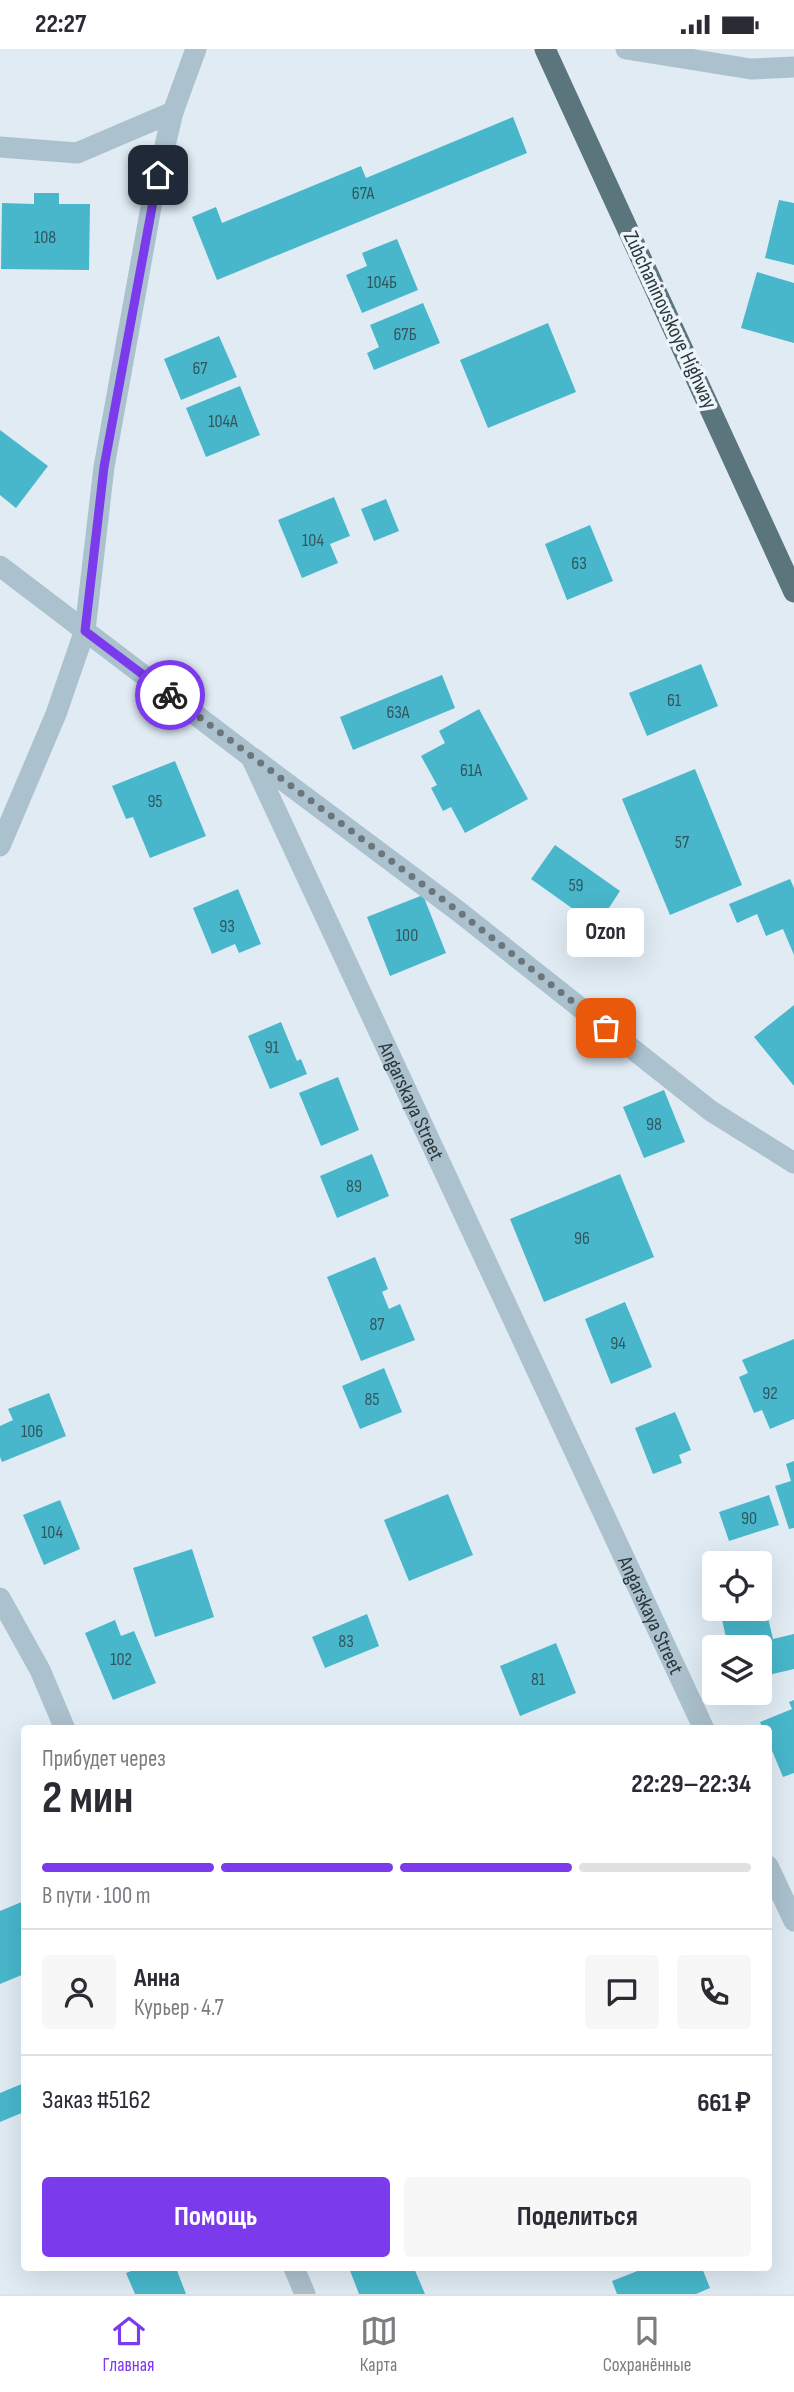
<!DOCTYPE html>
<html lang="ru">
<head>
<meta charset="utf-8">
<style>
  body { margin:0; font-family:"Sofia Sans Condensed",sans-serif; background:#f7f7f7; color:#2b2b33; height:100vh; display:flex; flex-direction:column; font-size:26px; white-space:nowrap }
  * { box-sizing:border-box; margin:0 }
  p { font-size:23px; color:#7c7c81 }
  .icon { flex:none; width:38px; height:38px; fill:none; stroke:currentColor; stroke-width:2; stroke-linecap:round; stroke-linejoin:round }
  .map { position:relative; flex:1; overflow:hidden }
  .details { position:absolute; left:21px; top:1676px; width:751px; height:546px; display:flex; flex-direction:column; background:#fff; border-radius:7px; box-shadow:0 7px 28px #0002 }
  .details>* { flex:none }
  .fabs { position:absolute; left:702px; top:1502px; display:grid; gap:14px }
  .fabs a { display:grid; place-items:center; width:70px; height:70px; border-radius:7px; background:#fff; box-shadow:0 7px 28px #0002; font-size:35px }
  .pin { position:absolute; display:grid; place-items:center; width:60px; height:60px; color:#fff; margin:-30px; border-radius:14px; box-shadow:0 4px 10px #0006 }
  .courier { position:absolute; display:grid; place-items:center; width:70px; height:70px; margin:-35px; border:5px solid #7c3aed; border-radius:50%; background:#fff; color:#222; box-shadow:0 2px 9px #0007 }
  .bubble { position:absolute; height:49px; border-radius:7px; background:#fff; box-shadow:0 7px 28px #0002; font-size:23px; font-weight:700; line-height:49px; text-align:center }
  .summary em { font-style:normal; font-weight:700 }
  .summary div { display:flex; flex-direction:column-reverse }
  .summary { display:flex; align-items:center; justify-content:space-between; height:119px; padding:0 21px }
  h1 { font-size:46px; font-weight:700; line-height:52px }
  .bar { display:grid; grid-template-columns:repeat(4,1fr); gap:10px 7px; align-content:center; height:84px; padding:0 21px }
  .bar i { height:9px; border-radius:5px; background:#e1e1e2 }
  .bar .on { background:#7c3aed }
  .bar p { grid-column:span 4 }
  .line { display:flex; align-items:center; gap:18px; padding:0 21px; border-top:2px solid #e1e1e2 }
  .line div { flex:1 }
  .round { display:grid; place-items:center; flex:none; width:74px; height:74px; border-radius:7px; background:#f7f7f7 }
  .cta { display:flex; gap:14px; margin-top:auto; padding:14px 21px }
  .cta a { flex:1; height:80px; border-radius:7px; background:#7c3aed; color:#fff; font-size:28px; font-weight:700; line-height:80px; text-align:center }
  .cta a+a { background:#f7f7f7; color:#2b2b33 }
  .status { display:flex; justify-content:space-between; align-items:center; height:49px; padding:0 35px; background:#fff; direction:ltr }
  .status svg { height:19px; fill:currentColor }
  .dock { display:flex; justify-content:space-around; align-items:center; height:98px; border-top:2px solid #e1e1e2; background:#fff; font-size:19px; color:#7c7c81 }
  .dock a { display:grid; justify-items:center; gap:4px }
  .dock .on { color:#7c3aed }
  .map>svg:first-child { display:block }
  .building { fill:#48b7cb }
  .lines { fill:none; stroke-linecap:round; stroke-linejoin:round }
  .street { stroke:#abc1cd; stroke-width:21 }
  .primary { stroke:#5b757d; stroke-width:21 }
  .done { stroke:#6a767c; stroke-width:7; stroke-dasharray:0 12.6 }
  .route { stroke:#7c3aed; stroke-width:9 }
  .labels { text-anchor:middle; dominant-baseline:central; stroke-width:7; stroke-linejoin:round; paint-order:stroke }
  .number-label { font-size:18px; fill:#32575f }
  .street-label { font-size:21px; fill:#2a373b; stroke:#edf5fb }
</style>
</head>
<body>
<div class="status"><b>22:27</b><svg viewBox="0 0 49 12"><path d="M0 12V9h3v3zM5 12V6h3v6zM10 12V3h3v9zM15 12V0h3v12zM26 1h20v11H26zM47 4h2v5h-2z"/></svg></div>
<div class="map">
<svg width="794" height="2245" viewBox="0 0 794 2245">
  <rect width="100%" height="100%" fill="#e0ebf4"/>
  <path class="building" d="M513,68L527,104L217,231L192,168L216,158L222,174L361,117L366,129Z
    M34,144H59V155H90L89,221L1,220L2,154L34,155Z
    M779,151L794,154V216L765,209Z
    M397,190L418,241L362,264L346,226L367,217L362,204Z
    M757,223L794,234V294L741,279Z
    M423,254L440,294L374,321L367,304L379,298L370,276Z
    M548,274L576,343L488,379L460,311Z
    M219,287L237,328L181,351L164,310Z
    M240,337L260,386L206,408L186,359Z
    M0,381L48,417L16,459L0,446Z
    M334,448L350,487L330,495L338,514L302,529L278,471Z
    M386,450L399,482L374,492L361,460Z
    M590,476L613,532L567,551L545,495Z
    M701,615L718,657L647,687L629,644Z
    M442,626L455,659L353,701L340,668Z
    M479,660L528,750L465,784L451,758L443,762L431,739L437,736L421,707L445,694L439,682Z
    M175,712L206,787L150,809L133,768L126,770L112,737Z
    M695,720L742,836L670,866L622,750Z
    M555,796L620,842L597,877L531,830Z
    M790,830L794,839V906L783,880L766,887L757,865L737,874L729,855Z
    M238,840L261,895L239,904L235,895L212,905L193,859Z
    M423,846L446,904L390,927L367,868Z
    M794,956V1037L754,988Z
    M281,973L297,1012L301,1010L307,1025L270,1040L248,987Z
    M338,1028L359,1081L321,1097L299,1044Z
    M664,1041L685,1093L644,1109L623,1058Z
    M372,1105L389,1147L337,1169L320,1127Z
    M620,1125L654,1208L544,1253L510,1170Z
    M375,1208L388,1240L382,1243L389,1260L400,1255L415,1291L361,1312L327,1228Z
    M625,1253L652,1318L611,1335L585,1270Z
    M794,1290V1370L770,1380L762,1361L754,1364L739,1328L748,1324L742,1311Z
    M384,1319L402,1363L360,1380L342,1337Z
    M49,1344L66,1387L2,1413L0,1408V1377L13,1371L8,1360Z
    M675,1363L691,1401L679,1406L682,1414L653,1425L635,1379Z
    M794,1412V1479L789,1480L775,1437L791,1432L786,1415Z
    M448,1445L473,1506L409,1532L384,1471Z
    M769,1446L779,1476L729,1492L719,1463Z
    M60,1451L80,1500L44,1516L23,1466Z
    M192,1500L214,1568L155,1588L133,1519Z
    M760,1535L773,1590L794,1585V1620L760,1628V1598H728L720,1561L716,1562V1559H760Z
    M367,1565L379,1597L325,1619L312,1588Z
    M115,1571L121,1587L134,1582L156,1634L113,1651L85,1584Z
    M556,1594L576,1644L520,1667L500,1617Z
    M794,1651V1724L783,1728L768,1692V1680H763L760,1673L792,1660L789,1653Z
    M24,1852V1925L0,1935V1862Z
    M24,2034V2063L0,2073V2044Z
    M139,2219H176L186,2245H135L126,2224Z
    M349,2219H414L425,2245H359Z
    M645,2219H702L710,2239L696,2245H617L612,2232Z"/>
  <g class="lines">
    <g class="street">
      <path d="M626,0L751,20L794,18"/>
      <path d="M0,98L77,104L173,63"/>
      <path id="s1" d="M0,517L251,708L704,1680"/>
      <path d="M253,709L458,862L711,1062L794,1114"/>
      <path d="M0,797L56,665L85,581L104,418L153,147L173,63L196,0"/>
      <path d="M0,1549L40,1621L65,1680"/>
      <path d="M768,1817L794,1872"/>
      <path d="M294,2219L305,2245"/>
    </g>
    <path class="primary" d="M545,0L794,543"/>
  </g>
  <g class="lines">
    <path class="done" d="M170,646L458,862L606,979"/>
    <path class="route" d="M158,126L104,418L85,582L170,646"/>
  </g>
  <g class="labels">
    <g class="number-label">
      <text x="363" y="144">67А</text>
      <text x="45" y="188">108</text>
      <text x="382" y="233">104Б</text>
      <text x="405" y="285">67Б</text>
      <text x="200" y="319">67</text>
      <text x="223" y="372">104А</text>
      <text x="313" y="491">104</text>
      <text x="579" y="514">63</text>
      <text x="674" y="651">61</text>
      <text x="398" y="663">63А</text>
      <text x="471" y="721">61А</text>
      <text x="155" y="752">95</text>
      <text x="682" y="793">57</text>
      <text x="576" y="836">59</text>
      <text x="227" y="877">93</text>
      <text x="407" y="886">100</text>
      <text x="272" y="998">91</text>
      <text x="654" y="1075">98</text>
      <text x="354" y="1137">89</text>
      <text x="582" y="1189">96</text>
      <text x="377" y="1275">87</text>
      <text x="618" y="1294">94</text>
      <text x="770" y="1344">92</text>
      <text x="372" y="1350">85</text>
      <text x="32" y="1382">106</text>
      <text x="749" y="1469">90</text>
      <text x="52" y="1483">104</text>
      <text x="346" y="1592">83</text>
      <text x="121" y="1610">102</text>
      <text x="538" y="1630">81</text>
    </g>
    <g class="street-label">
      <text transform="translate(670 271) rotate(65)">Zubchaninovskoye Highway</text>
      <text stroke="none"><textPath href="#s1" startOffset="695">Angarskaya Street</textPath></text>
      <text stroke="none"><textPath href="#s1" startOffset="1262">Angarskaya Street</textPath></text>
    </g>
  </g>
</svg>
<div class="fabs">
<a><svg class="icon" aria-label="locate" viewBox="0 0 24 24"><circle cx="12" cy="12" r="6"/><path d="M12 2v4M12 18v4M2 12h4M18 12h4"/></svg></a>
<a><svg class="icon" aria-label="layers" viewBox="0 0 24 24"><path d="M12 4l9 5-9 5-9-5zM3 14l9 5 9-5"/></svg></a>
</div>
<div class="pin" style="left:606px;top:979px;background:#ea580c"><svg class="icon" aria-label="bag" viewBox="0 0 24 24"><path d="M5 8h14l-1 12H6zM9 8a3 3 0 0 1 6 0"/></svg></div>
<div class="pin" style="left:158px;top:126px;background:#1f2937"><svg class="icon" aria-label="home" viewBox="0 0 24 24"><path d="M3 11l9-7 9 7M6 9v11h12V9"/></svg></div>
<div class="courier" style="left:170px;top:646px"><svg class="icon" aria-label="bike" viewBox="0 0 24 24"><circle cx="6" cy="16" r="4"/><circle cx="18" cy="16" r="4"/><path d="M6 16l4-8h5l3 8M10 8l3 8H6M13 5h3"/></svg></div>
<div class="bubble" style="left:567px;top:859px;width:77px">Ozon</div>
<section class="details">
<div class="summary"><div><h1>2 мин</h1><p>Прибудет через</p></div><em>22:29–22:34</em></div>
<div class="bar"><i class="on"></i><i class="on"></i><i class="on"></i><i></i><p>В пути · 100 m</p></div>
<div class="line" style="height:126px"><a class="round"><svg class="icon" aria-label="person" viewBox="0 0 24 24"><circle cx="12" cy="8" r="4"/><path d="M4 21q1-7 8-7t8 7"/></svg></a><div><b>Анна</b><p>Курьер · 4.7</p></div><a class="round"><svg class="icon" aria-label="chat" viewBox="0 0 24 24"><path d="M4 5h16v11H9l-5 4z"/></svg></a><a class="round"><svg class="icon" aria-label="phone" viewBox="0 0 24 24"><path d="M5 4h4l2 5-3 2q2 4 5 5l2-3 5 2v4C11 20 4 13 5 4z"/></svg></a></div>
<div class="line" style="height:91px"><div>Заказ #5162</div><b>661 ₽</b></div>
<div class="cta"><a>Помощь</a><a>Поделиться</a></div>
</section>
</div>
<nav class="dock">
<a class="on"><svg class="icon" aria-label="home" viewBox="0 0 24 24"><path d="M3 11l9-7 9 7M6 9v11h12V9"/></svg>Главная</a>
<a><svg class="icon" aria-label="map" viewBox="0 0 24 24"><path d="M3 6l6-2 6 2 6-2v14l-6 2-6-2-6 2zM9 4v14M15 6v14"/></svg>Карта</a>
<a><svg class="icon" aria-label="saved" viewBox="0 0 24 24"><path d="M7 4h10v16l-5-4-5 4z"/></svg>Сохранённые</a>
</nav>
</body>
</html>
